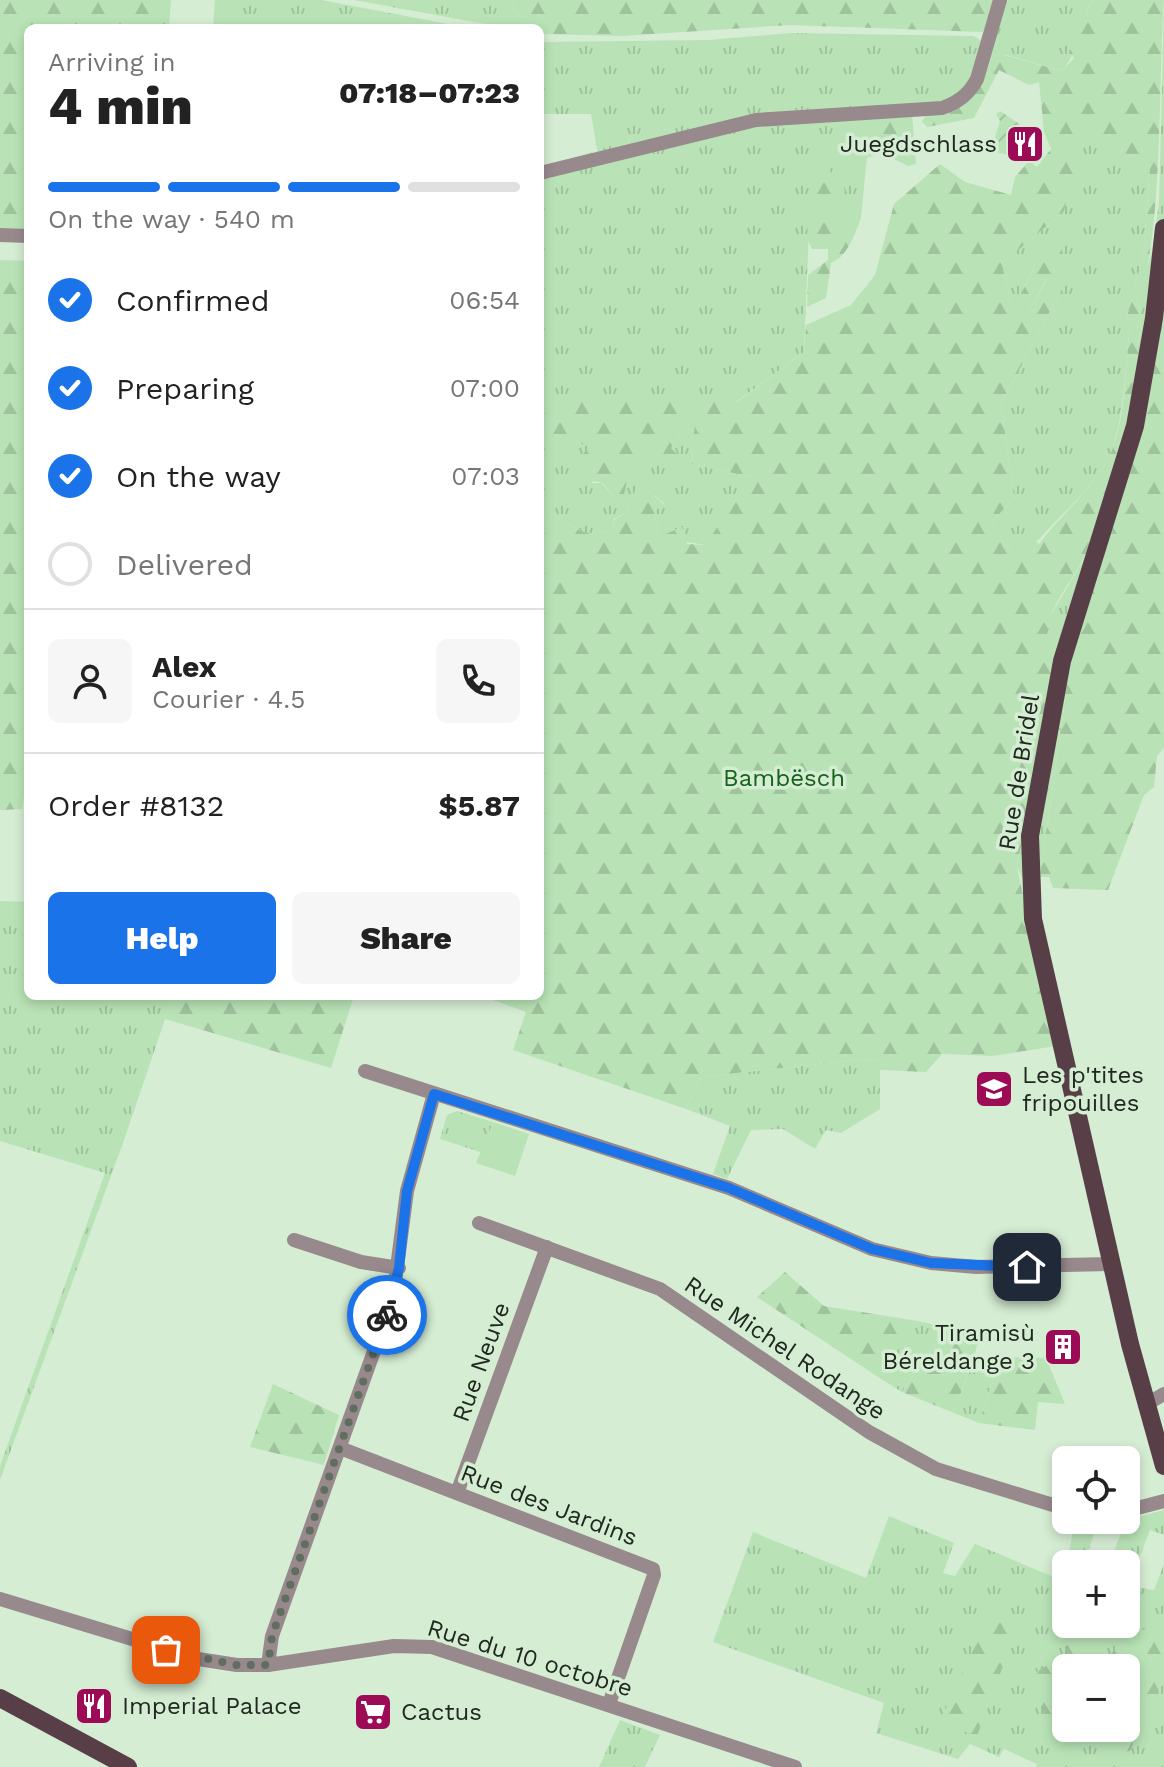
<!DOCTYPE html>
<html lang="en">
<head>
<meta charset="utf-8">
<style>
  body { margin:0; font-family:"Work Sans",sans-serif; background:#f6f6f6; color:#222; height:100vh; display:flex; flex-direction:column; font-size:30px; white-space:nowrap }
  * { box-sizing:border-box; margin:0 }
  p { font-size:26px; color:#767676 }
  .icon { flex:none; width:44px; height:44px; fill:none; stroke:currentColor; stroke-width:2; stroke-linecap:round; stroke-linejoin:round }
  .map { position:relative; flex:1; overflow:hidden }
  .details { position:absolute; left:24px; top:24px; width:520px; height:976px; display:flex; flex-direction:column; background:#fff; border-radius:12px; box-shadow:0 4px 12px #0003 }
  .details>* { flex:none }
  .tools { position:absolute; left:1052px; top:1446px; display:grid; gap:16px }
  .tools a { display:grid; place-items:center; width:88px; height:88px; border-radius:12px; background:#fff; box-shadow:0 4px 12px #0003; font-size:40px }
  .pin { position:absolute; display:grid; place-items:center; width:68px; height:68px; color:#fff; margin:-34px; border-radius:16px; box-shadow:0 4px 12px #0006 }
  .courier { position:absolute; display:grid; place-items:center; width:80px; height:80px; margin:-40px; border:6px solid #1a73e8; border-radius:50%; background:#fff; color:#222; box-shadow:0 2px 10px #0007 }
  .headline em { font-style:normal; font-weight:800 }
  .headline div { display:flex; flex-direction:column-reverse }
  .headline { display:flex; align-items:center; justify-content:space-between; height:136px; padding:0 24px }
  h1 { font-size:52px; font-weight:800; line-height:60px }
  .bar { display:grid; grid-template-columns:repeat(4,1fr); gap:12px 8px; align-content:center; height:96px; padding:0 24px }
  .bar i { height:10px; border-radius:6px; background:#e0e0e0 }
  .bar .selected { background:#1a73e8 }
  .bar p { grid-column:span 4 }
  .line { display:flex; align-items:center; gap:20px; padding:0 24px; border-top:2px solid #e0e0e0 }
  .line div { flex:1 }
  .round { display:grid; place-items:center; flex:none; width:84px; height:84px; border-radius:12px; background:#f6f6f6 }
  ol { padding:0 24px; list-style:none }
  li { display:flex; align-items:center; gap:24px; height:88px }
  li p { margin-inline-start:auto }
  li .icon { padding:8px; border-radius:50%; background:#1a73e8; color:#fff; stroke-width:4 }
  li:last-child { color:#767676 }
  li i { width:44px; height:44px; border:4px solid #e0e0e0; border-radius:50% }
  .cta { display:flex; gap:16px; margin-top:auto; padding:16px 24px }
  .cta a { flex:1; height:92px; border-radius:12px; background:#1a73e8; color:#fff; font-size:32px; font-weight:800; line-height:92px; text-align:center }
  .cta a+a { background:#f6f6f6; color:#222 }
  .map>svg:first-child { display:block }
  .grass { fill:url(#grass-tufts); fill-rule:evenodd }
  .forest { fill:url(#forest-firs); fill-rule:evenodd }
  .park { fill:#b9e3b7 }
  .garden { fill:url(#garden-furrows) }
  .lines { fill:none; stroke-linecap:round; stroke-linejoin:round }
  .minor { stroke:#98898d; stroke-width:14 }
  .major { stroke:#583f47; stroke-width:18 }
  .done { stroke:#5f6e5e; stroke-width:8; stroke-dasharray:0 14.4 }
  .route { stroke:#1a73e8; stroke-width:10 }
  .labels { text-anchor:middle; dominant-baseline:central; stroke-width:7; stroke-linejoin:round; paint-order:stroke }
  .poi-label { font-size:24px; fill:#20291f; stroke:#d5edd3; text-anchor:start }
  .street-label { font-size:24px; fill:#20291f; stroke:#d5edd3 }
  .park-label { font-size:24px; fill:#16631b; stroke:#d5edd3 }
</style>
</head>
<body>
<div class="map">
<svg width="1164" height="1767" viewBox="0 0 1164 1767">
  <defs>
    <pattern id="grass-tufts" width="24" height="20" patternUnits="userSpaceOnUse" patternTransform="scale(2)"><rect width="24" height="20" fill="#b9e3b7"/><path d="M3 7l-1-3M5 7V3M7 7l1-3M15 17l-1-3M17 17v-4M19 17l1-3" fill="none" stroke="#9fc39d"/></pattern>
    <pattern id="forest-firs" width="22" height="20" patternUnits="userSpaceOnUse" patternTransform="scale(2)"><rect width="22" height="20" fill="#b9e3b7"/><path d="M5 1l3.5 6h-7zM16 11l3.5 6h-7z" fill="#9fc39d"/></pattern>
    <pattern id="garden-furrows" width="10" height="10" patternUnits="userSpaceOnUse" patternTransform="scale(2)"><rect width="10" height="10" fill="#b9e3b7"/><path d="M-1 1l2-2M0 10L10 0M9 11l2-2" fill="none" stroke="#9fc39d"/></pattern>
  </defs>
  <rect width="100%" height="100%" fill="#d5edd3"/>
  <path class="grass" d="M215,0H321L469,28H213Z
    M354,0H511L516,14L532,21L533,28H507Z
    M996,0H1092C1079,24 1080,51 1062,71L1003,54L971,99L871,115L861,218L809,229L804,352L736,402H540V168L592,152L593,156L598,155L591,114H544L540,104V42L708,40L791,33L973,36L982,41Z
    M1164,3V322L1070,664L1040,877H1022L1017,867L1059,645L1046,640V623L1084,559L1140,364C1134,342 1147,320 1137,300L1152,251L1159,203Z
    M1082,135L1150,162L1144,251L1126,321L1130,327C1125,365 1125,407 1114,444C1106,472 1079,498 1059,518C1037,540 1043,542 1011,552L991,523L1014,498L1001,404L1062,289L1058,234L1048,238L1022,291L1029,297L1044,273L1047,278L1026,317L1011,304L1002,264L1064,211Z
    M697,403L692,464L751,477L706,545L659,538L654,511L665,504L638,483L628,511L613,520L615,526C587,546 564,520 540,504V429L591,447L602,463L592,483H602L614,498L632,458L671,448Z
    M0,901L28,902V996H173L123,1143L0,1480V1466L105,1173L0,1141Z
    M855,1060L880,1061V1109L841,1133L826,1130L815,1149L783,1129L751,1130L727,1179L713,1174L730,1126L686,1109L700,1077Z
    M457,1111L493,1122L483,1153L440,1139L447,1115Z
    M918,1321L945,1327L902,1392L878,1377Z
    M1000,1357L979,1423L954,1413L973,1359Z
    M1164,1510V1535L1150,1530L1129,1586L1154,1590L1164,1564V1767H1036L1037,1764L1004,1749L999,1757L970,1744L958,1759L876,1733L884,1703L713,1642L753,1532L866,1578L889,1516L954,1543L943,1573L955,1576L975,1544L1061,1580L1066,1567V1624H1126V1564H1109L1126,1520ZM1066,1668H1126V1728H1066Z
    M1075,1520L1098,1522L1084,1564H1067Z
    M620,1720L660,1735L645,1767H599Z"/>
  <path class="forest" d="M0,0H171L169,28H28V236L0,235Z
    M511,0H996L983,32L790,25L622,36L540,34V28H533L531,21L516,14Z
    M1092,0H1164C1158,73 1164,245 1137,300C1147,320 1134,341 1140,363C1126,426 1113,507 1081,563C1068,587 1046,611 1046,639L1054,637L1059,645L1017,867L1056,1046L992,1056L942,1054L926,1072L880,1070V1061L855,1060L700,1077L686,1109L513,1050L526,1012L482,996H540V504C564,520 587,546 615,526L613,521L628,511L638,482L665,505L654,511L659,537L682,527L687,544L705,545L751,477L692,464L696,405L671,448L681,459L677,466L632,458L623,499L614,498L603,483L588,480L601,463L582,462L580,457L590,447L540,429V402H737L804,352L806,325L851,305L875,275L894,204L940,164L965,182L1011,195L1015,177L1029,161L1037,167L1051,149L1044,132L1039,82L1029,85L999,70L974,118L927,127L922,121L928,112L982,81L997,40L1005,42L1004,55L1062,71L1074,58L1069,52ZM1083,136L1150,163L1144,251L1126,321L1130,327C1125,365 1126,409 1114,445C1101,483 1062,512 1039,544L1027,535L1011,552L991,523L1014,498L1001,404L1062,289V247L1057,233L1048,237L1022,292L1029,297L1044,274L1047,279L1026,317L1011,304L1002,264L1064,211Z
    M912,113L916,164L908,166L882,153L866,158L840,156V145L857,140L871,115Z
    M823,162L845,190L837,219L855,213L861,218C854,235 849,255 831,263L826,298L807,307L808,275L828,260V249H812C801,232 813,210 815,193C816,185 812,175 811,167Z
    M0,260L28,261V772L22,809L0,810Z
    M1164,322V748L1157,756L1154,787L1144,795L1108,890L1053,888L1049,877H1040L1070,664Z
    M173,996H354L331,1068L165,1019Z
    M785,1272L824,1306L918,1321L878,1377L757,1297Z
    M945,1327L982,1332L954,1413L902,1392Z
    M1000,1357L1046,1358L1065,1404L1038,1402L1035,1430L979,1423Z
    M273,1384L339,1415L324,1465L250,1447Z
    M1020,1620L977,1736L939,1723L985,1622Z
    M1073,1624H1094L1079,1668H1066V1728H1075L1048,1736L1035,1673L1065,1654Z
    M1164,1628V1679L1130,1751L1118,1753L1110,1728H1126V1668H1102L1127,1631Z"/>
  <path class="park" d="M493,1122L529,1134L515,1176L476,1163Z"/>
  <path class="garden" d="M1000,111L1027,129L1007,154L997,153L992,146L1000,121L996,114Z"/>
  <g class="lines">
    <path class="minor" d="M540,173L756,120L942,108C959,102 969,94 977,79L1000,0
      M0,235L28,236
      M365,1071L729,1188L872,1249L931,1263L976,1267L1111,1264
      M479,1223L660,1289L869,1432L936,1469L1066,1509
      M294,1240L361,1262L399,1268
      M1145,1405L1164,1394
      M340,1448L653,1569L654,1575L609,1704
      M457,1493L547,1247
      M1126,1511L1164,1501
      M0,1599L198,1659L237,1665H268L394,1646L432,1647L795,1767
      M268,1665L272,1636L393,1298L407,1191L434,1094"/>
    <path class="major" d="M1164,228L1154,318L1135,426L1062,661L1030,836L1033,919L1130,1344L1164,1466
      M0,1698L128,1767"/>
  </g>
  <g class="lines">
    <path class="done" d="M166,1650L237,1665H268L272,1636L387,1315"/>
    <path class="route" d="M387,1315L399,1268L407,1191L434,1094L729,1188L872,1249L931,1263L1027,1267"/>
  </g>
  <defs>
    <symbol id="restaurant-square" viewBox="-11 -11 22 22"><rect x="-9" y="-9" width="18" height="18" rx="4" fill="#9d0a56" stroke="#d5edd3"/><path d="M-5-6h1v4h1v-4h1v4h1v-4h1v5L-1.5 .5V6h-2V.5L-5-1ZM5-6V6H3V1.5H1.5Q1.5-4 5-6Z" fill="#fff"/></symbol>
    <symbol id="school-square" viewBox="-11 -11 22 22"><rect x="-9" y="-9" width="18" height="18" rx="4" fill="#9d0a56" stroke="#d5edd3"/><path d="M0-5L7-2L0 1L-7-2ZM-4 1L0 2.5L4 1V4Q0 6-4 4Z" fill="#fff"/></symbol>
    <symbol id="building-square" viewBox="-11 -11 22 22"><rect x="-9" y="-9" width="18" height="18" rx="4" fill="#9d0a56" stroke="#d5edd3"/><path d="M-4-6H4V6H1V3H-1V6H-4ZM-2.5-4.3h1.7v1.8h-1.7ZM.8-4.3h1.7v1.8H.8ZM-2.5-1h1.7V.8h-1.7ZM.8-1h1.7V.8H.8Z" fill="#fff"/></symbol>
    <symbol id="supermarket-square" viewBox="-11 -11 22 22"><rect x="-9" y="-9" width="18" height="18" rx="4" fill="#9d0a56" stroke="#d5edd3"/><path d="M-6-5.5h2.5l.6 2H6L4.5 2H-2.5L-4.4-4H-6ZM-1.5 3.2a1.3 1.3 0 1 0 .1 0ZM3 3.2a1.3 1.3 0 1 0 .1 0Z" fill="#fff"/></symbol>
  </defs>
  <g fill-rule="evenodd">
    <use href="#restaurant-square" x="1003" y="122" width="44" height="44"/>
    <use href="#school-square" x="972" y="1067" width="44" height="44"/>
    <use href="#building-square" x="1041" y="1325" width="44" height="44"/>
    <use href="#restaurant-square" x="72" y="1684" width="44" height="44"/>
    <use href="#supermarket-square" x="351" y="1690" width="44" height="44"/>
  </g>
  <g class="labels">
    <g class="poi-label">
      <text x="997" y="144" text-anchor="end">Juegdschlass</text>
      <text x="1022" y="1075">Les p'tites<tspan x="1022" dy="28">fripouilles</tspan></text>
      <text x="1035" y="1333" text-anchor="end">Tiramisù<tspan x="1035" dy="28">Béreldange 3</tspan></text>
      <text x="122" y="1706">Imperial Palace</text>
      <text x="401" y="1712">Cactus</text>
    </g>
    <g class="street-label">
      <text transform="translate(1019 772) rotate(-81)">Rue de Bridel</text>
      <text transform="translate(785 1348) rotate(34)">Rue Michel Rodange</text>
      <text transform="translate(481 1362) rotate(-70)">Rue Neuve</text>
      <text transform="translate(549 1505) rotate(21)">Rue des Jardins</text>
      <text transform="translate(530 1658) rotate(17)">Rue du 10 octobre</text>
    </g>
    <g class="park-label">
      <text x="784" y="778">Bambësch</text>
    </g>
  </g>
</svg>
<div class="tools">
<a><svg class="icon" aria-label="locate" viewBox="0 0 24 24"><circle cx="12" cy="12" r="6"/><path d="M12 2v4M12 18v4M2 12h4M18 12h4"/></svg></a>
<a>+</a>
<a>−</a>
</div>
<div class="pin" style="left:166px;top:1650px;background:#ea580c"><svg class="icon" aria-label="bag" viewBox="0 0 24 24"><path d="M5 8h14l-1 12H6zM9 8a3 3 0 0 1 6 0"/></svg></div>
<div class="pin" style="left:1027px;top:1267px;background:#1f2937"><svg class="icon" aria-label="home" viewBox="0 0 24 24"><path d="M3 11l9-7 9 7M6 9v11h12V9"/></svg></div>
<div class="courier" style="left:387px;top:1315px"><svg class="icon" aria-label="bike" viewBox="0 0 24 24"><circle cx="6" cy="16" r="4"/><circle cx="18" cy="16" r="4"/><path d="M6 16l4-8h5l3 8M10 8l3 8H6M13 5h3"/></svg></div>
<section class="details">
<div class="headline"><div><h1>4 min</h1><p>Arriving in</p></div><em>07:18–07:23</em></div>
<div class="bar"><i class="selected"></i><i class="selected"></i><i class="selected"></i><i></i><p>On the way · 540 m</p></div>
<ol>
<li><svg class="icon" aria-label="check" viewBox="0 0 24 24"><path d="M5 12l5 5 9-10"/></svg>Confirmed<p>06:54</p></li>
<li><svg class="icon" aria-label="check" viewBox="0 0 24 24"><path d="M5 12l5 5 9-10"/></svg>Preparing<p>07:00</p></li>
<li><svg class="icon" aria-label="check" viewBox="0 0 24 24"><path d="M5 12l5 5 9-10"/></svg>On the way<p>07:03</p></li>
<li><i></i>Delivered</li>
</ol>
<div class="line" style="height:144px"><a class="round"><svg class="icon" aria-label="person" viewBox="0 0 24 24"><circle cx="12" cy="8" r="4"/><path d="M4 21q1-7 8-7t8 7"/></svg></a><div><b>Alex</b><p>Courier · 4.5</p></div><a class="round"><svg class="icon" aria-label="phone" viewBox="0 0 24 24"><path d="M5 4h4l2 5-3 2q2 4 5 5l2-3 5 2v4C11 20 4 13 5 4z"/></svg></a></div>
<div class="line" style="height:104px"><div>Order #8132</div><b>$5.87</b></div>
<div class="cta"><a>Help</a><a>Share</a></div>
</section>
</div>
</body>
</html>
